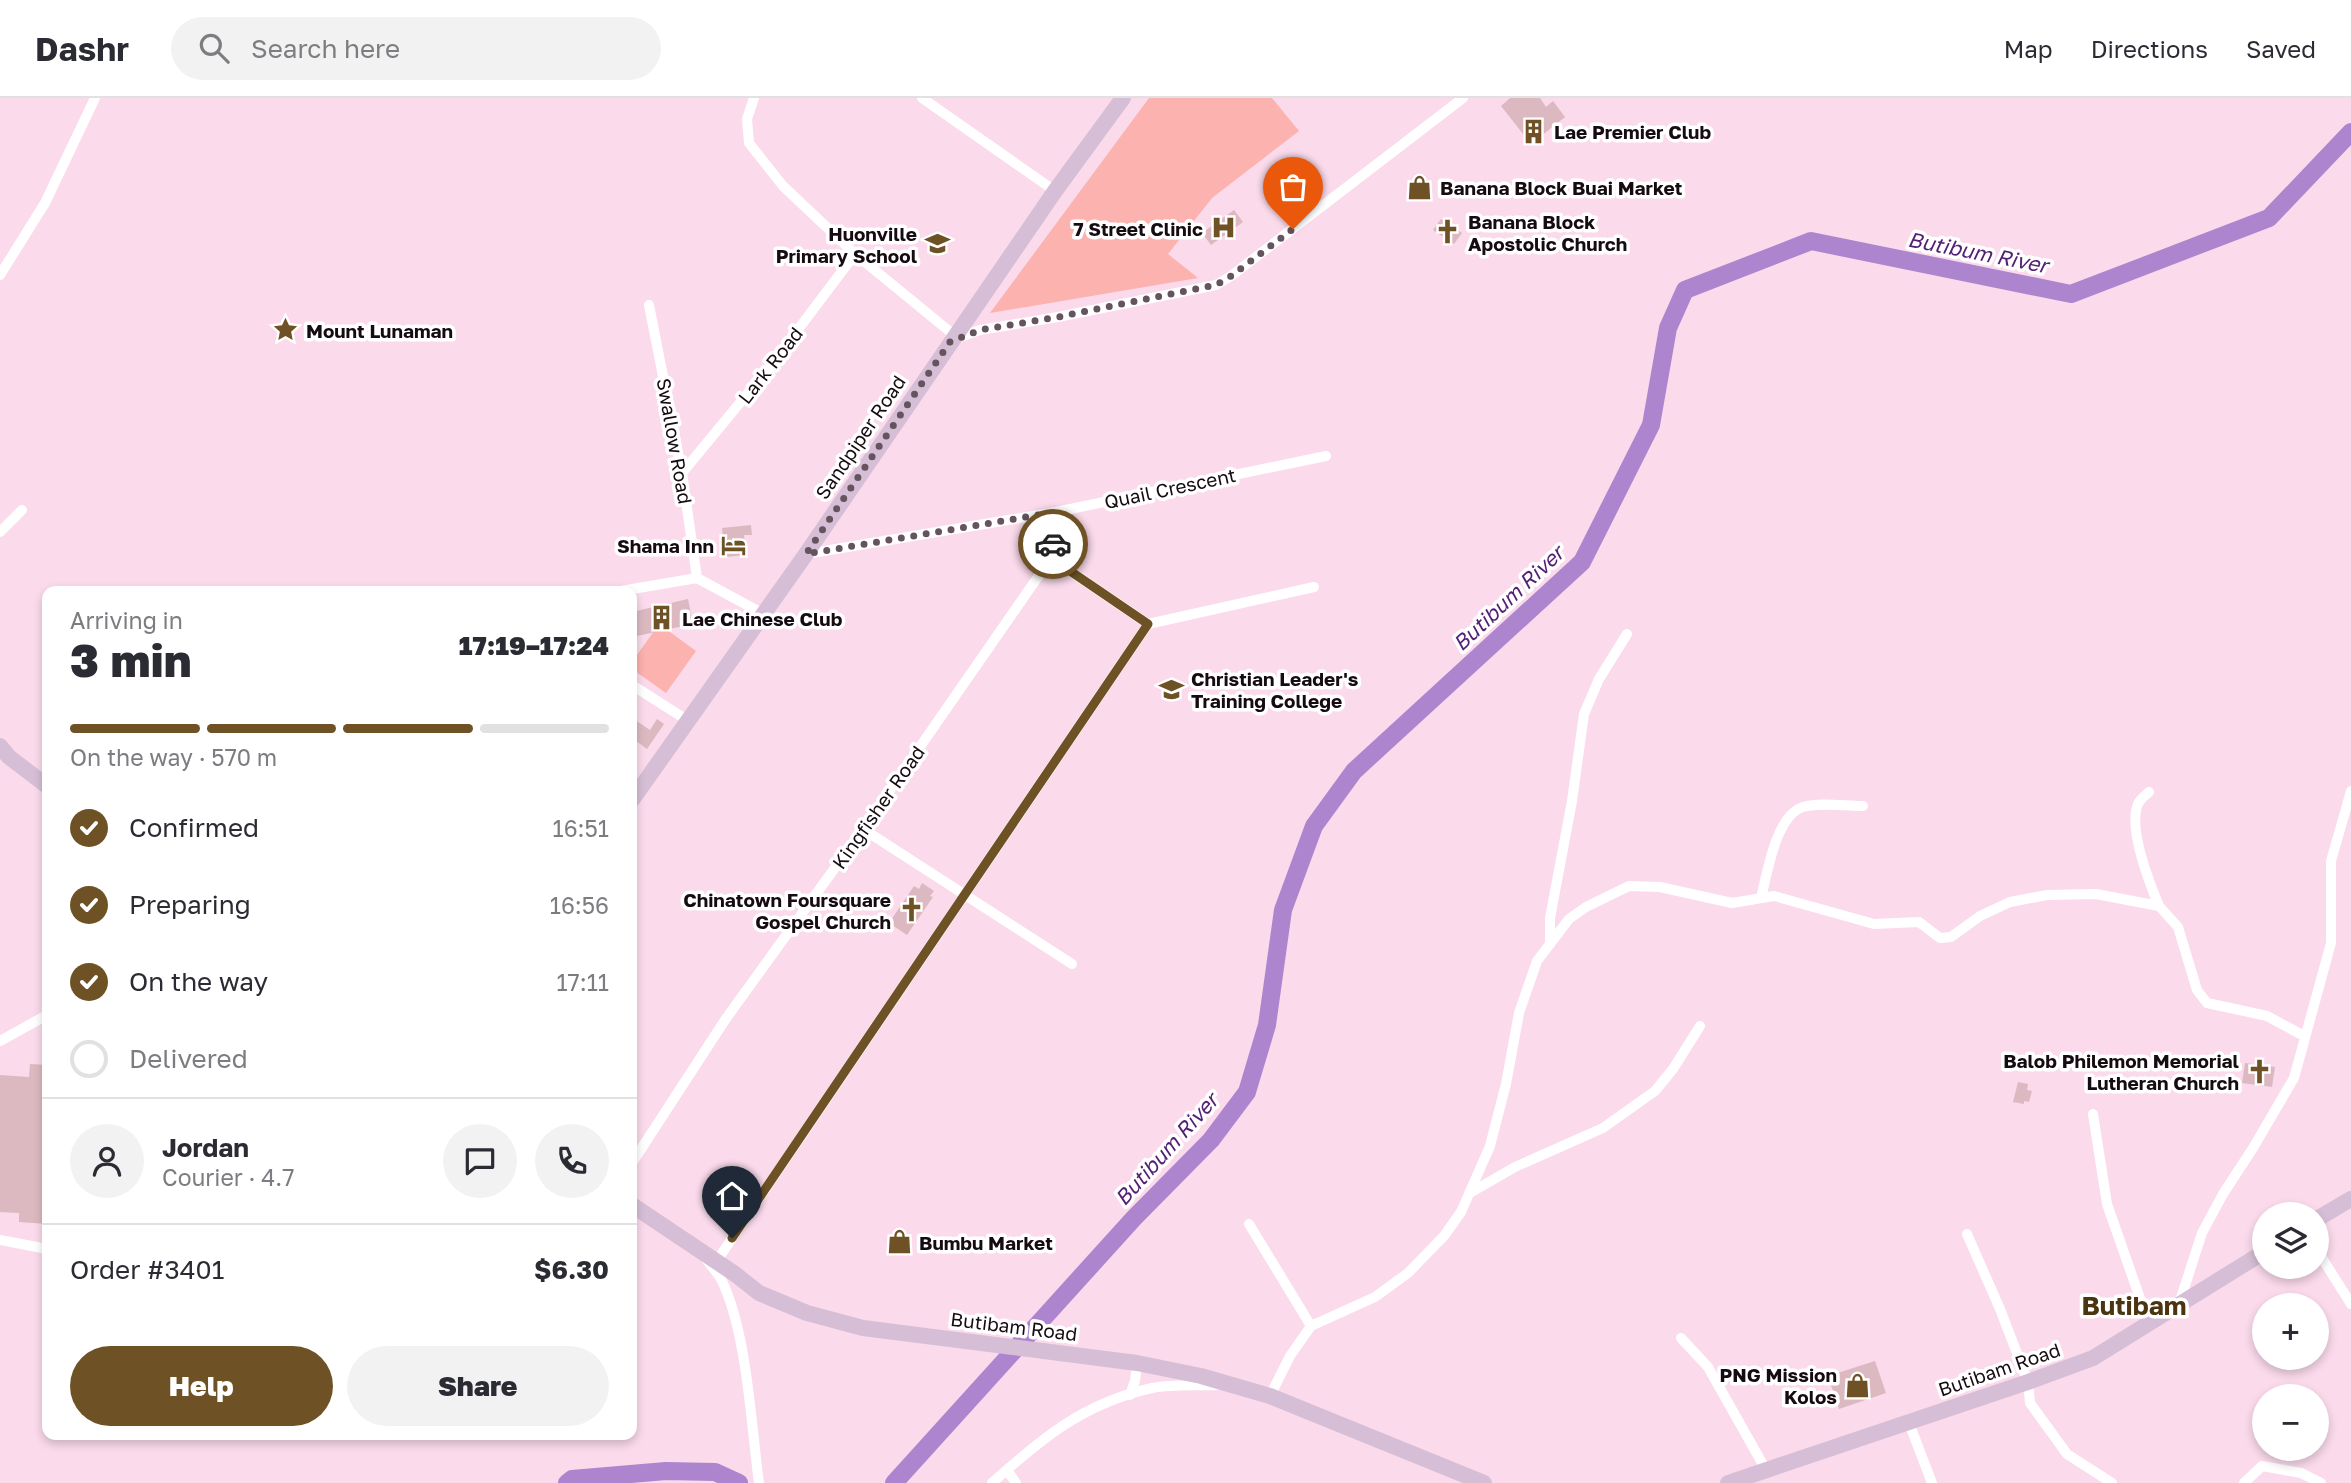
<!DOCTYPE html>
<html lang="en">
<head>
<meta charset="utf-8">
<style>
  body { margin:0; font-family:"Golos Text",sans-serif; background:#f2f2f3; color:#2b2b33; height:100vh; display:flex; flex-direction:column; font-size:26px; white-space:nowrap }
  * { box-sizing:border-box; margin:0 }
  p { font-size:23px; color:#7c7c81 }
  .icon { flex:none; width:38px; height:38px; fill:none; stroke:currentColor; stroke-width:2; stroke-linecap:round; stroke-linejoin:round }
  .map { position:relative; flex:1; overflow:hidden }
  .side { position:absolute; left:42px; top:488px; width:595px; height:854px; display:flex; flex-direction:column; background:#fff; border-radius:14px; box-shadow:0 4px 10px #0003 }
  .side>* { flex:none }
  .fabs { position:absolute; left:2252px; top:1104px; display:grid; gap:14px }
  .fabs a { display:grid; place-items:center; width:77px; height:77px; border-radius:50%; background:#fff; box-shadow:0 4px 10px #0003; font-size:35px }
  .pin { position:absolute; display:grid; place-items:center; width:60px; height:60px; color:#fff; margin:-72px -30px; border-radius:50% 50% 50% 0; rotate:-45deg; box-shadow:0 0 7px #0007 }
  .pin .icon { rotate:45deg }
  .courier { position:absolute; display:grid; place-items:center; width:70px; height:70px; margin:-35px; border:5px solid #6e5225; border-radius:50%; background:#fff; color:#222; box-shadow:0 2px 9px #0007 }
  .headline em { font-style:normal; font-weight:800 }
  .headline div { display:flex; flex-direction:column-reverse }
  .headline { display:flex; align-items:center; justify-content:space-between; height:119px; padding:0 28px }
  h1 { font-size:46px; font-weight:800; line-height:52px }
  .bar { display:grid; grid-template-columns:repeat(4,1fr); gap:10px 7px; align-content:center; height:84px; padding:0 28px }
  .bar i { height:9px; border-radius:5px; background:#e1e1e2 }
  .bar .current { background:#6e5225 }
  .bar p { grid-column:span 4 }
  .line { display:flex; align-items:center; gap:18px; padding:0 28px; border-top:2px solid #e1e1e2 }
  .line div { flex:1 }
  .round { display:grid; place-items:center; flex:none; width:74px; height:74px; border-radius:37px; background:#f2f2f3 }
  ol { padding:0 28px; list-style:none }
  li { display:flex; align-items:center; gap:21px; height:77px }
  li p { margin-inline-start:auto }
  li .icon { padding:7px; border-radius:50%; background:#6e5225; color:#fff; stroke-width:4 }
  li:last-child { color:#7c7c81 }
  li i { width:38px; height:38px; border:4px solid #e1e1e2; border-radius:50% }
  .cta { display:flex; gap:14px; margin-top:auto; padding:14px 28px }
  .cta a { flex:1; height:80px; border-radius:42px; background:#6e5225; color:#fff; font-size:28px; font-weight:800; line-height:80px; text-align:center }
  .cta a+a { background:#f2f2f3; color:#2b2b33 }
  header { display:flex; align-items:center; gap:42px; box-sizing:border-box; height:98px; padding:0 35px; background:#fff; border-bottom:2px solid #e1e1e2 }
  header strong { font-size:33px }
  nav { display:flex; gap:38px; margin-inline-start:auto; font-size:24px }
  .search { width:490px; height:63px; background:#f2f2f3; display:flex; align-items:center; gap:18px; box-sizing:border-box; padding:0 24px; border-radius:38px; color:#7c7c81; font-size:26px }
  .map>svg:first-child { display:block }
  .green { fill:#fcb2ae }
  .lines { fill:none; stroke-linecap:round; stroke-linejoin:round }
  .river { stroke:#ac85ce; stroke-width:18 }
  .building { fill:#dcb9c0 }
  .street { stroke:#fff; stroke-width:10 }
  .secondary { stroke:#d6bfd6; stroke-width:16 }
  .done { stroke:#65535d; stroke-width:7; stroke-dasharray:0 12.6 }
  .route { stroke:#6e5225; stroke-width:9 }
  .labels { text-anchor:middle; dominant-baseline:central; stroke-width:7; stroke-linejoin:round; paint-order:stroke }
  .poi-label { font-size:19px; font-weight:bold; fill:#150b11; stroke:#fff; text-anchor:start }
  .street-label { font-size:19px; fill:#150b11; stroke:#fff }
  .water-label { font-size:21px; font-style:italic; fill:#532076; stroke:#fff }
  .district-label { font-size:26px; font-weight:bold; fill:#4a3510; stroke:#fff }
</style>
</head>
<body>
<header>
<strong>Dashr</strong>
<div class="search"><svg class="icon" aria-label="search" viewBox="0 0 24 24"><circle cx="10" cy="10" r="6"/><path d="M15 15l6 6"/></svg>Search here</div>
<nav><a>Map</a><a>Directions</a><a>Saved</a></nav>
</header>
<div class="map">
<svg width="2351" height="1385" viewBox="0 0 2351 1385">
  <rect width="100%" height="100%" fill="#fadaeb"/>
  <path class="green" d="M1149,0H1272L1299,33L1212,100L1168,156L1198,180L990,215Z
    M659,526L696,553L666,595L632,571V564Z"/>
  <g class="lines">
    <path class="river" d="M567,1385L572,1381L666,1373L715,1374L739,1385
      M894,1385L1134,1120L1211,1042L1247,994L1267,927L1283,812L1314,728L1354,673L1582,464L1651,327L1668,230L1685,192L1811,143L2071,196L2269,120L2351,34"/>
  </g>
  <path class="building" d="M1510,0H1540L1546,9L1553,3L1565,19L1531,46L1501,8Z
    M1234,112L1243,124L1211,147L1202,135Z
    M1441,121L1462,135L1454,146L1433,132Z
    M751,427L752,437H744L746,457L725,459L722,430Z
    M688,501L693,526L632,539V514Z
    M632,620L650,632L657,621L664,626L647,651L632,640Z
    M922,785L934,793L930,798L933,799L907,837L889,825L914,788L919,791Z
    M2245,965L2275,969L2272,989L2242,985Z
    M30,966L47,967V1126L19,1124V1115L0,1114V977L29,979Z
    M2018,984L2028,986L2027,992L2032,993L2029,1004L2024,1003V1006L2013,1004Z
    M1875,1263L1886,1295L1839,1311L1828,1278Z"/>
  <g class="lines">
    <path class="street" d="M754,0L747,21L749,45L783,88L855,156L954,237
      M922,0L1055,93
      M0,177L45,105L95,0
      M649,207L682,375L697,480
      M957,240L980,232L1058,219L1216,187L1231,178L1463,0
      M682,375L772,266L855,156
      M0,434L22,412
      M806,456L1056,414L1326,358
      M1051,460L1148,526
      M615,494L697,480L762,515
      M632,587L687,622
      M2149,694C2145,698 2140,701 2138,706C2128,730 2149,784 2159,808
      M863,731L1072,866
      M1761,800C1767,776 1776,717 1803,709C1821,704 1844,708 1863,708
      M1550,846L1569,821L1586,809L1629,788L1660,789L1732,805L1774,798L1874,826L1919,824L1940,840L1951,839L1980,818L2010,804L2047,797L2096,796L2159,808L2178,829L2197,892L2207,905L2267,918L2304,938
      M0,943L47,917
      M2093,1016L2107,1106L2149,1226
      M632,1065L725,922L863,731L1051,460L1056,414
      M1470,1095L1515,1069L1603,1030L1655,993L1673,971L1700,928
      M1249,1126L1311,1228
      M1967,1136L2000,1211L2028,1284L2030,1305L2067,1356L2112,1385
      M0,1142L47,1151
      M2317,1152L2351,1206
      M706,1161C711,1168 718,1175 722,1183C747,1235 751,1326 759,1385
      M716,1164L1148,526L1314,489
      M2179,1206L2202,1135L2223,1096L2253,1050L2294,980L2331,845V763L2351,693
      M1681,1240L1708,1269L1766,1372
      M1130,1297L1135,1283L1137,1265
      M1270,1298L1290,1258L1311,1228L1375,1199L1408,1175L1444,1138L1461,1114L1490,1048L1506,986L1519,915L1537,863L1550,846V820L1572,703L1584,616L1599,581L1627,536
      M1909,1325L1932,1385
      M1007,1372L1016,1385
      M992,1385C1042,1340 1084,1305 1152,1290C1172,1286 1196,1288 1217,1287
      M2244,1385L2262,1368L2301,1375L2321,1385"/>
    <path class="secondary" d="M0,648L9,659L47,688
      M632,702L806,456L1055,93L1123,0
      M632,1107L735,1176L759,1195L807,1215L863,1230L1137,1265L1201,1278L1270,1298L1484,1385
      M2317,1121L2351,1101
      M1728,1385L2028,1284L2093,1260L2264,1154"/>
  </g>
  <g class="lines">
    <path class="done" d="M1053,446L1056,414L806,456L950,244L980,232L1058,219L1216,187L1231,178L1293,131"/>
    <path class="route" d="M732,1140L1148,526L1051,460L1053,446"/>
  </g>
  <defs>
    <symbol id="building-bare" viewBox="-9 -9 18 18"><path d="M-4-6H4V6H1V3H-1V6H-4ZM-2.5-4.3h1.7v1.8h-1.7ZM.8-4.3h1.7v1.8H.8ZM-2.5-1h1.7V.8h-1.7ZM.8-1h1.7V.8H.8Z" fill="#6e5225" stroke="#fff" stroke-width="2.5" paint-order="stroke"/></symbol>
    <symbol id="shop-bare" viewBox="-9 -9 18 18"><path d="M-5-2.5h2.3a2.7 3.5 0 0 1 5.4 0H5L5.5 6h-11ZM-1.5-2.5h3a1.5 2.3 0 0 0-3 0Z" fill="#6e5225" stroke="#fff" stroke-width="2.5" paint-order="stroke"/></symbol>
    <symbol id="hospital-bare" viewBox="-9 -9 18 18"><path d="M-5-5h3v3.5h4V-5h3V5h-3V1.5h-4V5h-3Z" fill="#6e5225" stroke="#fff" stroke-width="2.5" paint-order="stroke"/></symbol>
    <symbol id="church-bare" viewBox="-9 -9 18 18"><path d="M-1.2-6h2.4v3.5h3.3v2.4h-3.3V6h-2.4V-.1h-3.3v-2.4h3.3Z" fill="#6e5225" stroke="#fff" stroke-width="2.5" paint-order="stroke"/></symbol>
    <symbol id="school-bare" viewBox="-9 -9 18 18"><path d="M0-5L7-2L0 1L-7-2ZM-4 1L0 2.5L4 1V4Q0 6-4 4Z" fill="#6e5225" stroke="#fff" stroke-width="2.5" paint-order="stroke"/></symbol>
    <symbol id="sight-bare" viewBox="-9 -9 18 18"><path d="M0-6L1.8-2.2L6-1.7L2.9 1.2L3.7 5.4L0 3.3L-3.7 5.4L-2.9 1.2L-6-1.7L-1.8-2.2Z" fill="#6e5225" stroke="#fff" stroke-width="2.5" paint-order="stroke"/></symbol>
    <symbol id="hotel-bare" viewBox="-9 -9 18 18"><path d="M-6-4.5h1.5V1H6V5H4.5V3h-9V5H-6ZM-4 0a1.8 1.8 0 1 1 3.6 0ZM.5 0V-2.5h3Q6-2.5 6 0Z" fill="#6e5225" stroke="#fff" stroke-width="2.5" paint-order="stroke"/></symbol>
    <symbol id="university-bare" viewBox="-9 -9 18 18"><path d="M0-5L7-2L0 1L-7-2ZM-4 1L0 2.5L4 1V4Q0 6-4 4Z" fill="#6e5225" stroke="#fff" stroke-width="2.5" paint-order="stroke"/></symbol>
  </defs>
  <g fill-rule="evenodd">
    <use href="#building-bare" x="1516" y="16" width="35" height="35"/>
    <use href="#shop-bare" x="1402" y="72" width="35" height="35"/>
    <use href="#hospital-bare" x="1206" y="112" width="35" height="35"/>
    <use href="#church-bare" x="1430" y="116" width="35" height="35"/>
    <use href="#school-bare" x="920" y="128" width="35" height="35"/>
    <use href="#sight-bare" x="268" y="214" width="35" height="35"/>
    <use href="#hotel-bare" x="716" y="430" width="35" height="35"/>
    <use href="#building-bare" x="644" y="502" width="35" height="35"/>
    <use href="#university-bare" x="1154" y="574" width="35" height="35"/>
    <use href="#church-bare" x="894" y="794" width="35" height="35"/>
    <use href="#church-bare" x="2242" y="956" width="35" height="35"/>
    <use href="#shop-bare" x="882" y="1126" width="35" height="35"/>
    <use href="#shop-bare" x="1840" y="1270" width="35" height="35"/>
  </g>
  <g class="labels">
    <g class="poi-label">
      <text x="1554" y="33">Lae Premier Club</text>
      <text x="1440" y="89">Banana Block Buai Market</text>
      <text x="1468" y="123">Banana Block<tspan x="1468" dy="22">Apostolic Church</tspan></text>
      <text x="1203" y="130" text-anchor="end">7 Street Clinic</text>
      <text x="917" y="135" text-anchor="end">Huonville<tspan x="917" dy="22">Primary School</tspan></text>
      <text x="306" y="232">Mount Lunaman</text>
      <text x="714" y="447" text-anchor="end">Shama Inn</text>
      <text x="682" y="520">Lae Chinese Club</text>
      <text x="1191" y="580">Christian Leader's<tspan x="1191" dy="22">Training College</tspan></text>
      <text x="891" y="801" text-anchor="end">Chinatown Foursquare<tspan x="891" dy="22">Gospel Church</tspan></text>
      <text x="2239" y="962" text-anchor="end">Balob Philemon Memorial<tspan x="2239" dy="22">Lutheran Church</tspan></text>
      <text x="919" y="1144">Bumbu Market</text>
      <text x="1837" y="1276" text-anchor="end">PNG Mission<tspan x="1837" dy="22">Kolos</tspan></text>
    </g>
    <g class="street-label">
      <text transform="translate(770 267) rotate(-52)">Lark Road</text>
      <text transform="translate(860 339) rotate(-56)">Sandpiper Road</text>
      <text transform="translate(675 343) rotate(80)">Swallow Road</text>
      <text transform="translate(1170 390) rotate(-12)">Quail Crescent</text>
      <text transform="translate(878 709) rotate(-55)">Kingfisher Road</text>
      <text transform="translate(1014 1228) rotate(7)">Butibam Road</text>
      <text transform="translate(1999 1271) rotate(-19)">Butibam Road</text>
    </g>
    <g class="water-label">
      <text transform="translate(1978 154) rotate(11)">Butibum River</text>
      <text transform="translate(1508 500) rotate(-43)">Butibum River</text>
      <text transform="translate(1166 1051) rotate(-48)">Butibum River</text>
    </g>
    <g class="district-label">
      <text x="2134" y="1207">Butibam</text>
    </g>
  </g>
</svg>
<div class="fabs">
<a><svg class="icon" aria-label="layers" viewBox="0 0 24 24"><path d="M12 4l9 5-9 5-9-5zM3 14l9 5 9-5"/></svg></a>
<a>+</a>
<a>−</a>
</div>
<div class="pin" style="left:1293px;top:131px;background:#ea580c"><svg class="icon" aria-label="bag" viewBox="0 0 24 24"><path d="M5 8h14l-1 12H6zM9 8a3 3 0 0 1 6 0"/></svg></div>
<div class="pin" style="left:732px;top:1140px;background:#1f2937"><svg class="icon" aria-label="home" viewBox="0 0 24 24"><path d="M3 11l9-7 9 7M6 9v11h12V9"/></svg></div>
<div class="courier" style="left:1053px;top:446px"><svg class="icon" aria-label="car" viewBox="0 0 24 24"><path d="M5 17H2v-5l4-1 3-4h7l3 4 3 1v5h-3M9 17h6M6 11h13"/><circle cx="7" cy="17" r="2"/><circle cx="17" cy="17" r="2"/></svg></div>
<section class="side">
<div class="headline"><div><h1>3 min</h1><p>Arriving in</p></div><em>17:19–17:24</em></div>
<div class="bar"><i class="current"></i><i class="current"></i><i class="current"></i><i></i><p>On the way · 570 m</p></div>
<ol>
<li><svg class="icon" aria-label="check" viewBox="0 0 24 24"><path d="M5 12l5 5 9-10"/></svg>Confirmed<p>16:51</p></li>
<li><svg class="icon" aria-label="check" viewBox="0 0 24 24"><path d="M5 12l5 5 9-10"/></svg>Preparing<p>16:56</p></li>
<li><svg class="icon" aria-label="check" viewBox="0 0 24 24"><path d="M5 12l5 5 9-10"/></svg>On the way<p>17:11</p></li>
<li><i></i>Delivered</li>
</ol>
<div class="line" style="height:126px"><a class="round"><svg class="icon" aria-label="person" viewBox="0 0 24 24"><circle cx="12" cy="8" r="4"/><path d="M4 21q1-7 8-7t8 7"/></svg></a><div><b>Jordan</b><p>Courier · 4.7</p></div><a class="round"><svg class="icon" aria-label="chat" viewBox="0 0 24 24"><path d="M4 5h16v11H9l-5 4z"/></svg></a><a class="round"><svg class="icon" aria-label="phone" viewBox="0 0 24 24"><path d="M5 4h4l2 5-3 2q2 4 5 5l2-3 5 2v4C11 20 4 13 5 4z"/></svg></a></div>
<div class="line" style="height:91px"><div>Order #3401</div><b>$6.30</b></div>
<div class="cta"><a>Help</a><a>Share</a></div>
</section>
</div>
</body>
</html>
